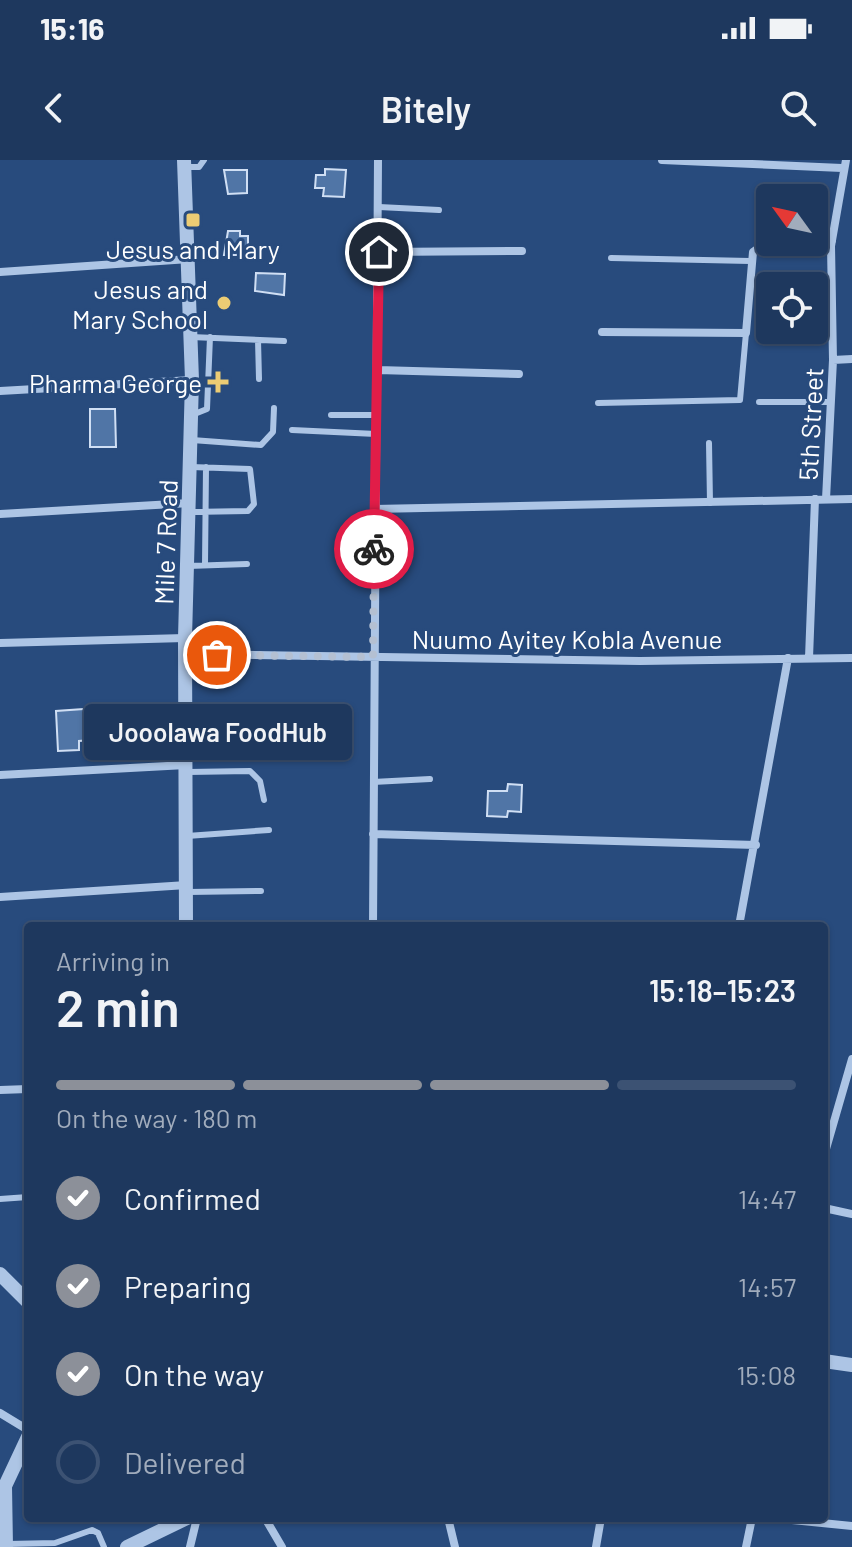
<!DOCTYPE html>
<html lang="en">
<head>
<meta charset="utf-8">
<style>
  body { margin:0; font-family:Barlow,sans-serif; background:#263f64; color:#f1f3f6; height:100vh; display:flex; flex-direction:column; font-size:30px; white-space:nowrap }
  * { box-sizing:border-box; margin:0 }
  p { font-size:26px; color:#a1acbc }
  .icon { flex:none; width:44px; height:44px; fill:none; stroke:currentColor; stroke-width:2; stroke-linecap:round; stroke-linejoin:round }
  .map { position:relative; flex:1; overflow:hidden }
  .drawer { position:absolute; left:24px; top:762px; width:804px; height:600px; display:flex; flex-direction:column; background:#1e385e; border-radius:8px; box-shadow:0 2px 6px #0004,0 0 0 2px #3c5273 }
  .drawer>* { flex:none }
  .needle { width:52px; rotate:303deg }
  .buttons { position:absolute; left:756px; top:24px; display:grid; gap:16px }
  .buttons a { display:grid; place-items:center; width:72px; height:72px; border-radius:8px; background:#1e385e; box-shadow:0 2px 6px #0004,0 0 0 2px #3c5273; font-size:40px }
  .pin { position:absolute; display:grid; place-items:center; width:68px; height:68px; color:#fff; margin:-34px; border:4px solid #fff; border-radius:50%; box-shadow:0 2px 8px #0007 }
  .courier { position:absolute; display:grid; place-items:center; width:80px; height:80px; margin:-40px; border:6px solid #e11d48; border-radius:50%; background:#fff; color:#222; box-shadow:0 2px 10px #0007 }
  .bubble { position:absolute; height:56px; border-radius:8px; background:#1e385e; box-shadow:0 2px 6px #0004,0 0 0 2px #3c5273; font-size:26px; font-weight:600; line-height:56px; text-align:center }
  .headline em { font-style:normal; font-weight:600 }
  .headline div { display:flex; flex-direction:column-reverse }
  .headline { display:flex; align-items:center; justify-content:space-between; height:136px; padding:0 32px }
  h1 { font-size:52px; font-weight:600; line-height:60px }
  .bar { display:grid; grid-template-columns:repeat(4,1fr); gap:12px 8px; align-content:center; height:96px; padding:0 32px }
  .bar i { height:10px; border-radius:6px; background:#3c5273 }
  .bar .current { background:#8c9099 }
  .bar p { grid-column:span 4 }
  ol { padding:0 32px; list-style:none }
  li { display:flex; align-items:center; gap:24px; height:88px }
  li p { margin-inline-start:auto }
  li .icon { padding:8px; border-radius:50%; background:#8c9099; color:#fff; stroke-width:4 }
  li:last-child { color:#a1acbc }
  li i { width:44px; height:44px; border:4px solid #3c5273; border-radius:50% }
  .status { display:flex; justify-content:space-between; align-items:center; height:56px; padding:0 40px; background:#1e385e; direction:ltr }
  .status svg { height:22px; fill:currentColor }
  header { display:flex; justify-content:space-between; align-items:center; height:104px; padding:0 32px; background:#1e385e; font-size:36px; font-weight:600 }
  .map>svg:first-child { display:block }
  .building { fill:#5075a6; stroke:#d0dff4; stroke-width:2 }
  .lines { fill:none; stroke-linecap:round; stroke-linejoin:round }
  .service { stroke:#adc5e5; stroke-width:6 }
  .minor { stroke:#adc5e5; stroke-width:8 }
  .tertiary { stroke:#adc5e5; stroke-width:14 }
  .done { stroke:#b4c0d2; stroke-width:8; stroke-dasharray:0 14.4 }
  .route { stroke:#e11d48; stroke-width:10 }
  .poi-dot { fill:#eccc74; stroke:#284b7d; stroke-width:3 }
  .labels { text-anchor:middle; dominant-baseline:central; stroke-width:6; stroke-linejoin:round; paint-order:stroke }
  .poi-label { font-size:26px; fill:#fff; stroke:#284b7d; text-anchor:end }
  .street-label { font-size:26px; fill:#fff; stroke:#284b7d }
</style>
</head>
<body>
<div class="status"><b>15:16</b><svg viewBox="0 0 49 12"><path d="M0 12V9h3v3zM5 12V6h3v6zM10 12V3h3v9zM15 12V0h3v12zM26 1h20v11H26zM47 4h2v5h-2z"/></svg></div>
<header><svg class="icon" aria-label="back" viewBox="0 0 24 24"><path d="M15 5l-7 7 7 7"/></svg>Bitely<svg class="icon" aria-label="search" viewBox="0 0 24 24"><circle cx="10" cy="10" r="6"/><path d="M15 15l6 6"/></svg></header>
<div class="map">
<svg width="852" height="1387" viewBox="0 0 852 1387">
  <rect width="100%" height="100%" fill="#284b7d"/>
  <path class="building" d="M325,9L346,10L344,37L323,36L324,28H315L316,15H325Z
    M224,10H247V33L228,34Z
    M228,71H240V76H248V95H224Z
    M256,113L285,114L284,135L255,131Z
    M90,249H115L116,287H90Z
    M126,546L128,577L79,581V590L58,591L56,551Z
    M508,624L522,625L521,652L508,651L507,657L487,656L488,631H507Z"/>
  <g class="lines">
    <path class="service" d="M185,7H199L204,0
      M379,47L439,50
      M611,98L750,101
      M191,177L284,181
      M258,180L259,219
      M759,242H831
      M598,243L740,240L746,173
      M192,255L207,249L210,177
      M331,255H377
      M292,270L376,274
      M192,280L261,285L273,272L274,248
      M709,283L710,343
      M190,352L248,351L254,344L250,309L191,307
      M205,405L206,307
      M188,406L247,404
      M188,612L250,611L260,621L264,640
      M373,622L430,619
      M187,676L269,670
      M188,732L261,731
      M0,1039L28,1037
      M8,1384L55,1383L92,1370L98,1373L104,1387"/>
    <path class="minor" d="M662,0L842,8
      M814,82L832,81
      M379,92L522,91
      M0,112L189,99
      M602,172L746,173L753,92L767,82H788
      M833,200L852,199
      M378,210L519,214
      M0,231L192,220
      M826,339L833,200L831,86L846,0
      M374,349L852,339
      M0,354L190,343
      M0,483L185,478
      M186,494L640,501L852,498
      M809,498L815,339
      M0,615L186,605
      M373,674L756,685
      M0,737L187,725
      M373,766L378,0
      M739,766L788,498
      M0,930L28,929
      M824,996L852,899
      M824,1048L852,1054
      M0,1253L28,1270
      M265,1358L282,1387
      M448,1358L455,1387
      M772,1358L852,1366
      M190,1387L197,1358
      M596,1387L601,1358
      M746,1387L752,1358"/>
    <path class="tertiary" d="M184,0L192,220L185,478L186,766
      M0,1114L28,1142
      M824,1201L852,1205
      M6,1387L5,1326L28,1277
      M127,1387L187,1358"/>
  </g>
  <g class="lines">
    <path class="done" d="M217,495L373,497L374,389"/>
    <path class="route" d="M374,389L379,92"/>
  </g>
  <g class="poi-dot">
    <rect x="185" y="52" width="16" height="16" rx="4"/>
    <circle cx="224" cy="143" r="8"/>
    <path d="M214 210h8v8h8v8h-8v8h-8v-8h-8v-8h8z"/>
  </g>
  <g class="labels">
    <g class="poi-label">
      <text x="193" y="88" text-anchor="middle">Jesus and Mary</text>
      <text x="208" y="128">Jesus and<tspan x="208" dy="30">Mary School</tspan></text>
      <text x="202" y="222">Pharma George</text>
    </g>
    <g class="street-label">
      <text transform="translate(810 264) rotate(-87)">5th Street</text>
      <text transform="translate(165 382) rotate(-88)">Mile 7 Road</text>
      <text x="567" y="478">Nuumo Ayitey Kobla Avenue</text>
    </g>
  </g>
</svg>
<div class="buttons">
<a><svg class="needle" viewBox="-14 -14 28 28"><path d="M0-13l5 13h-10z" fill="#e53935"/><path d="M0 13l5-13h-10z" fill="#a1acbc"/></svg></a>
<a><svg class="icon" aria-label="locate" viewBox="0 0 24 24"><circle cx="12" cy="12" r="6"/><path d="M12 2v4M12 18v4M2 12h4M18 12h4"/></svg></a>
</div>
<div class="pin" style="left:217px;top:495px;background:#ea580c"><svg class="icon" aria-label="bag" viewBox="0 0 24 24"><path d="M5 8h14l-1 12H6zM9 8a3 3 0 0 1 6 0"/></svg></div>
<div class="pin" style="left:379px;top:92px;background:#1f2937"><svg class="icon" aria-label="home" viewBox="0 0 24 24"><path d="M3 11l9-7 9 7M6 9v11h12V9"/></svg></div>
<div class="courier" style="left:374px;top:389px"><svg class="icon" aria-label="bike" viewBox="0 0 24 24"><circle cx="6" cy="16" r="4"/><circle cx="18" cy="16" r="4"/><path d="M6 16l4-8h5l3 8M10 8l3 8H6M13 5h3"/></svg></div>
<div class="bubble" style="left:84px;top:544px;width:268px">Jooolawa FoodHub</div>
<section class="drawer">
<div class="headline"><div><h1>2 min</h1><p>Arriving in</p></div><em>15:18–15:23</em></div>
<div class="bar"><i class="current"></i><i class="current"></i><i class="current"></i><i></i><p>On the way · 180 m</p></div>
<ol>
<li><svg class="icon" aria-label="check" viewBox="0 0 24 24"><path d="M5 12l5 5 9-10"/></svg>Confirmed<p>14:47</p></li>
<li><svg class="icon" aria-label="check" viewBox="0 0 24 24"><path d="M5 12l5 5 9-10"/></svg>Preparing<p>14:57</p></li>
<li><svg class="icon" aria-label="check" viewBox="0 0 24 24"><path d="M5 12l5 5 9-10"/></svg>On the way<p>15:08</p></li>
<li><i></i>Delivered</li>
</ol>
</section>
</div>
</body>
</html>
